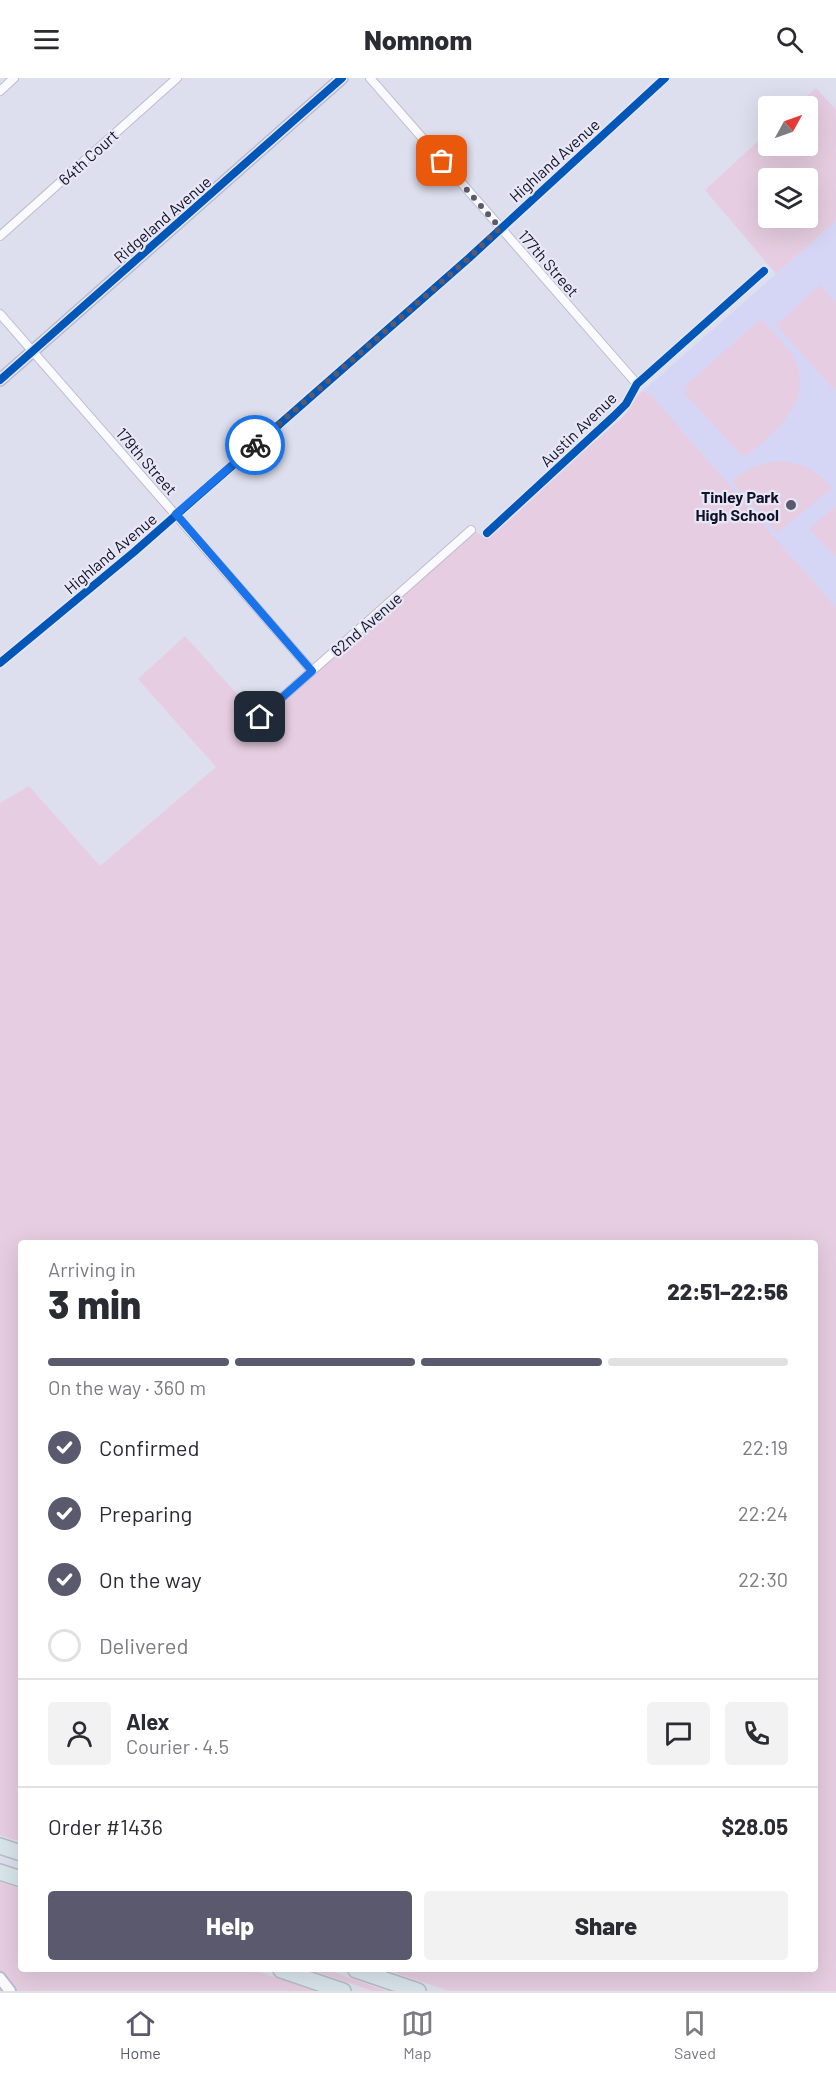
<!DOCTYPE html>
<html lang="en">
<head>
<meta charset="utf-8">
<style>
  body { margin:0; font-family:Barlow,sans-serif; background:#f2f2f3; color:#2b2b33; height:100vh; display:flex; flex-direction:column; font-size:22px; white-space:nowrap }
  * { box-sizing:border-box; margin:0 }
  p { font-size:20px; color:#7c7c81 }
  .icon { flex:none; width:33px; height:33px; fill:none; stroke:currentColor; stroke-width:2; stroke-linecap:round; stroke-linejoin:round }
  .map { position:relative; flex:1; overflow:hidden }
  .drawer { position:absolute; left:18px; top:1162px; width:800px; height:732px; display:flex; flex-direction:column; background:#fff; border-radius:6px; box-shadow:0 6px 24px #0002 }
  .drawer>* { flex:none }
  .needle { width:39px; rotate:50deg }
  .tools { position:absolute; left:758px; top:18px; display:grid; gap:12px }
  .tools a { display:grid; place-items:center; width:60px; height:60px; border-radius:6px; background:#fff; box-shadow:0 6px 24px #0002; font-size:30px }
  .pin { position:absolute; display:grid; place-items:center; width:51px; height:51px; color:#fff; margin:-26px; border-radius:12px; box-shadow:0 3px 9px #0006 }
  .courier { position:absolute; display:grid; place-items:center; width:60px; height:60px; margin:-30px; border:4px solid #1a73e8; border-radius:50%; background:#fff; color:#222; box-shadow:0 2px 8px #0007 }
  .headline em { font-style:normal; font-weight:800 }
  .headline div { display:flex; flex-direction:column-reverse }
  .headline { display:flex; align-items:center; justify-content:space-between; height:102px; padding:0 30px }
  h1 { font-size:39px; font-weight:800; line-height:45px }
  .bar { display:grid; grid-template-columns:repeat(4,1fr); gap:9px 6px; align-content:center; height:72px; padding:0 30px }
  .bar i { height:8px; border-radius:4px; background:#e1e1e2 }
  .bar .current { background:#5a596e }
  .bar p { grid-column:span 4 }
  .line { display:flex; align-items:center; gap:15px; padding:0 30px; border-top:2px solid #e1e1e2 }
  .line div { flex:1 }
  .round { display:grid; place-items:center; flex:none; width:63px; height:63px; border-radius:6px; background:#f2f2f3 }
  ol { padding:0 30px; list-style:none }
  li { display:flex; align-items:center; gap:18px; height:66px }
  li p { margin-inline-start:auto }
  li .icon { padding:6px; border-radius:50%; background:#5a596e; color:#fff; stroke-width:4 }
  li:last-child { color:#7c7c81 }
  li i { width:33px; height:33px; border:3px solid #e1e1e2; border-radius:50% }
  .primary-button { display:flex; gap:12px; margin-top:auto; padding:12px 30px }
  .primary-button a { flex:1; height:69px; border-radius:6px; background:#5a596e; color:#fff; font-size:24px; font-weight:800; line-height:69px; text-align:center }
  .primary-button a+a { background:#f2f2f3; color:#2b2b33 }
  header { display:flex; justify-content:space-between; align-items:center; height:78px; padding:0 30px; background:#fff; font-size:27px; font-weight:800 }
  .tabs { display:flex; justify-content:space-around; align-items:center; height:84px; border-top:2px solid #e1e1e2; background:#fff; font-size:16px; color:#7c7c81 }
  .tabs a { display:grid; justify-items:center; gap:3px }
  .tabs .current { color:#5a596e }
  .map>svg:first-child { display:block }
  .built { fill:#d5d6f5 }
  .green { fill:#e6cde1; fill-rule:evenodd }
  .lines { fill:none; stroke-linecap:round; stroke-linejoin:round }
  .minor-casing { stroke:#bcbcd0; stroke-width:10 }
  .tertiary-casing { stroke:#bcbcd0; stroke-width:14 }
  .motorway-casing { stroke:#bbbbc6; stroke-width:18 }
  .minor { stroke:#fafafc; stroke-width:8 }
  .tertiary { stroke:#fafafc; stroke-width:10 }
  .motorway { stroke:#d8e5eb; stroke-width:15 }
  .cycleway-casing { stroke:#e7e7f5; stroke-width:11 }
  .cycleway { stroke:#0057b8; stroke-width:8 }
  .done { stroke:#5a596e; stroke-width:6; stroke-dasharray:0 10.8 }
  .route { stroke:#1a73e8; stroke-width:8 }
  .poi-dot { fill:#5a596e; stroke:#e7e7f5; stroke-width:2 }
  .labels { text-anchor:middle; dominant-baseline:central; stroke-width:4.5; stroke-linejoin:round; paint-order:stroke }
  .street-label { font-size:16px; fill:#131129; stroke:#e7e7f5 }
  .poi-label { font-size:16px; font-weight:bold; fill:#131129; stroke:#e7e7f5; text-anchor:end }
</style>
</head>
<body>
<header><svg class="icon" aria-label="menu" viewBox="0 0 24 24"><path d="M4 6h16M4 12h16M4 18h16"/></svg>Nomnom<svg class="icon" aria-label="search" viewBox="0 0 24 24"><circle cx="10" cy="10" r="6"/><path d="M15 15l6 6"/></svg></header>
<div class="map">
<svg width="836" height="1913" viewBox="0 0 836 1913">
  <rect width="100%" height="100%" fill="#dedfee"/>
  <path class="built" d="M836,143V530L644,312Z"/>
  <path class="green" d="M816,10L836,32V143L776,196L705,112L768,54V68H807V28H795ZM768,100H807V140H768Z
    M820,207L836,225V314L776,247Z
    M761,241C773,255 792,270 798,289C809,327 773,357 747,377H741L685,316L686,307Z
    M644,312L648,317L650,316L836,530V1913H449L387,1892H814V1166H21V1764L0,1757V725L29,708L100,788L216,689L138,601L185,558L262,644L475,453L484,459L623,339C630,330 635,318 644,312Z
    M780,383C807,387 813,390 832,410L777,455L732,403C747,390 760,386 780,383Z
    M836,428V480L809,451Z
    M0,1804L21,1811V1892H253L315,1913H0Z
    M311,1892H328L386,1913H373Z"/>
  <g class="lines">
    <defs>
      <path id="minor" d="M370,0L637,306
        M0,13L14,0
        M0,158L177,0
        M0,236L312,593
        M487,455L614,338L626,326L637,306L764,193
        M0,585L134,474L469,180L665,0
        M260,639L471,452"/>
      <path id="tertiary" d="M0,302L342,0
        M0,1900L10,1913"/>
      <path id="motorway" d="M0,1768L21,1775
        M0,1794L21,1801
        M281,1892L343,1913
        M356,1892L418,1913"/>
    </defs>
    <use href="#minor" class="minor-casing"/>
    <use href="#tertiary" class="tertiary-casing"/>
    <use href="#motorway" class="motorway-casing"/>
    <use href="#minor" class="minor"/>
    <use href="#tertiary" class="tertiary"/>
    <use href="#motorway" class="motorway"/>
    <defs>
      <path id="cycleway" d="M0,302L342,0
        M487,455L614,338L626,326L637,306L764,193
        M0,585L134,474L469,180L665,0"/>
    </defs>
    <use href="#cycleway" class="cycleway-casing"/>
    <use href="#cycleway" class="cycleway"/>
  </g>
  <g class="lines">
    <path class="done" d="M255,367L469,180L500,150L442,83"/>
    <path class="route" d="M255,367L176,436L312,593L260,639"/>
  </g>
  <circle class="poi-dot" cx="791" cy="427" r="6"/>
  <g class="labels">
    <g class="street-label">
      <text transform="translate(88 79) rotate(-42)">64th Court</text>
      <text transform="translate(554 82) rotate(-42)">Highland Avenue</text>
      <text transform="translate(162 141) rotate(-41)">Ridgeland Avenue</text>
      <text transform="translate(549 185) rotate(49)">177th Street</text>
      <text transform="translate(578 351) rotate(-44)">Austin Avenue</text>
      <text transform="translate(147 383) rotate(49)">179th Street</text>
      <text transform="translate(110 475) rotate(-40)">Highland Avenue</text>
      <text transform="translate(366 546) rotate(-41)">62nd Avenue</text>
    </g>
    <g class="poi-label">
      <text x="779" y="418">Tinley Park<tspan x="779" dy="18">High School</tspan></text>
    </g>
  </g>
</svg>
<div class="tools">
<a><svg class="needle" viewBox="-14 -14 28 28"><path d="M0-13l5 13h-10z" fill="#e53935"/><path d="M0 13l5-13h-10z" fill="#7c7c81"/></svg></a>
<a><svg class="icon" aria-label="layers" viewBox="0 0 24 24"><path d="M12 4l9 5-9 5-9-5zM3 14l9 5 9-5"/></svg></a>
</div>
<div class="pin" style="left:442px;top:83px;background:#ea580c"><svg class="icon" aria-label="bag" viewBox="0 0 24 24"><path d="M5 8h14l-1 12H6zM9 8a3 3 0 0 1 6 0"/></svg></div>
<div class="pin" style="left:260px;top:639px;background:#1f2937"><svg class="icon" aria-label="home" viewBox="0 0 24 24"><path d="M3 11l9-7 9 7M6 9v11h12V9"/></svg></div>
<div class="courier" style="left:255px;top:367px"><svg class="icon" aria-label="bike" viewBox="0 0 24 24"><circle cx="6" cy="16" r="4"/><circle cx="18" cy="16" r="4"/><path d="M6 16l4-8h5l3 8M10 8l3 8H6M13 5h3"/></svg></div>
<section class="drawer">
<div class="headline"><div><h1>3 min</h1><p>Arriving in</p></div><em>22:51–22:56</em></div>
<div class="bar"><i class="current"></i><i class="current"></i><i class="current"></i><i></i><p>On the way · 360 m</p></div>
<ol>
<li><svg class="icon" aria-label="check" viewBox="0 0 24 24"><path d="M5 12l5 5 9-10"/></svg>Confirmed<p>22:19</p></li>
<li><svg class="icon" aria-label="check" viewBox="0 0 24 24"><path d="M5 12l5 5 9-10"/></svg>Preparing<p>22:24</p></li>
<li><svg class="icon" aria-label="check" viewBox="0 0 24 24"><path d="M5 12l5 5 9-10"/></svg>On the way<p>22:30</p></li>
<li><i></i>Delivered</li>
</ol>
<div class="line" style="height:108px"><a class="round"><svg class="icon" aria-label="person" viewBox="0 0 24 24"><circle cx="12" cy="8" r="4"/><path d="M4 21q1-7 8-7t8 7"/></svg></a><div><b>Alex</b><p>Courier · 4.5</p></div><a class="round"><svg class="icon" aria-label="chat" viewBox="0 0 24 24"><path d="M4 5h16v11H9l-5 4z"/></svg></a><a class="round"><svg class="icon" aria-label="phone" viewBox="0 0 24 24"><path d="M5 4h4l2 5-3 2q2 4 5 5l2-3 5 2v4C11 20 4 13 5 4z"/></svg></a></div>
<div class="line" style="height:78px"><div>Order #1436</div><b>$28.05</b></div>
<div class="primary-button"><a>Help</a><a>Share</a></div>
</section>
</div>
<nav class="tabs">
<a class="current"><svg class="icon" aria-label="home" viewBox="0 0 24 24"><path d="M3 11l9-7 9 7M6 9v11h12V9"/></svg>Home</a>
<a><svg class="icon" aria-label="map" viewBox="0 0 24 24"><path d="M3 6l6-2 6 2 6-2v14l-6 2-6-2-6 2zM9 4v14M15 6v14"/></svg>Map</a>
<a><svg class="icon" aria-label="saved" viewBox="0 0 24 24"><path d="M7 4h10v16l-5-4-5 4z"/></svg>Saved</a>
</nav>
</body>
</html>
